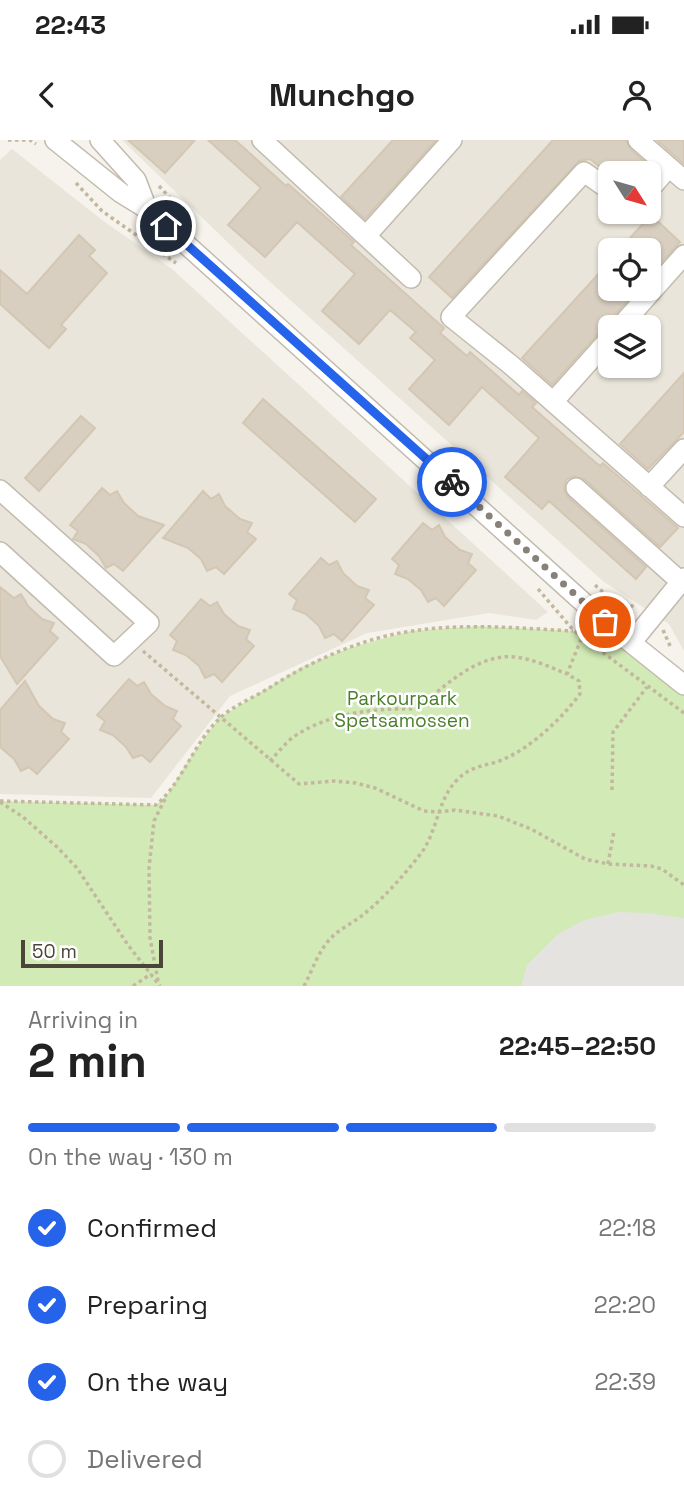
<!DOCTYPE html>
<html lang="en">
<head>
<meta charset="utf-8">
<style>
  body { margin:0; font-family:"Space Grotesk",sans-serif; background:#f6f6f6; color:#222; height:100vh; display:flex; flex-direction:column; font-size:26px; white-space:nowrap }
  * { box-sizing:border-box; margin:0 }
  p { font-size:23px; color:#767676 }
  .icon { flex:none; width:38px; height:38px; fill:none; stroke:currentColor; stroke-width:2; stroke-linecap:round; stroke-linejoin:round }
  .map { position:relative; height:846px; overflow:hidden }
  .details { display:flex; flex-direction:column; background:#fff; flex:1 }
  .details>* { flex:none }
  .needle { width:46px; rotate:127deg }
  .controls { position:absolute; left:598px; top:21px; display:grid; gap:14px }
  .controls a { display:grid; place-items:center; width:63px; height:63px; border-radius:10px; background:#fff; box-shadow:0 2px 5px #0004; font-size:35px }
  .scale { position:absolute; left:21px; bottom:18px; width:142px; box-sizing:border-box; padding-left:7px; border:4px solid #4b4439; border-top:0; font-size:19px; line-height:24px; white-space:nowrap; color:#4b4439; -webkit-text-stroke:5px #fff; paint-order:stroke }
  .pin { position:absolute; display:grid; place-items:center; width:60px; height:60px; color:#fff; margin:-30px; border:4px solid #fff; border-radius:50%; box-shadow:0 2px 7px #0007 }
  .courier { position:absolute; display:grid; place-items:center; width:70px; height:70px; margin:-35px; border:5px solid #2563eb; border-radius:50%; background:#fff; color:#222; box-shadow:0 2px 9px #0007 }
  .headline em { font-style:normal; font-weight:700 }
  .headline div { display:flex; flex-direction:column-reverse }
  .headline { display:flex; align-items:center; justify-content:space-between; height:119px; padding:0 28px }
  h1 { font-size:46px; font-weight:700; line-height:52px }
  .bar { display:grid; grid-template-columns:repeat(4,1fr); gap:10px 7px; align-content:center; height:84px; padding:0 28px }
  .bar i { height:9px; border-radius:5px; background:#e0e0e0 }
  .bar .active { background:#2563eb }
  .bar p { grid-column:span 4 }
  ol { padding:0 28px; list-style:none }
  li { display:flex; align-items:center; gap:21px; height:77px }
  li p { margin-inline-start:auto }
  li .icon { padding:7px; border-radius:50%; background:#2563eb; color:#fff; stroke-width:4 }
  li:last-child { color:#767676 }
  li i { width:38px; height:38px; border:4px solid #e0e0e0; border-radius:50% }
  .status { display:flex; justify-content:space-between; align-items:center; height:49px; padding:0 35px; background:#fff; direction:ltr }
  .status svg { height:19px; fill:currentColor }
  header { display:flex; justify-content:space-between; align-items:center; height:91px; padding:0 28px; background:#fff; font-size:32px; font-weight:700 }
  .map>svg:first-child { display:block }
  .residential { fill:#eae5da; fill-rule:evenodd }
  .green { fill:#d2eab5 }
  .parking { fill:#e5e3e0 }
  .building { fill:#d8cfc1; stroke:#d3c7b4; stroke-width:2 }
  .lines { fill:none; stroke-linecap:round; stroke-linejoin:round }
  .minor-casing { stroke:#c2bbae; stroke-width:22 }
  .path { stroke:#c4b79f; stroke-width:3.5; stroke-dasharray:3.5 3.5; stroke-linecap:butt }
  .minor { stroke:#fff; stroke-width:19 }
  .done { stroke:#878178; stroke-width:7; stroke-dasharray:0 12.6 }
  .route { stroke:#2563eb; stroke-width:9 }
  .labels { text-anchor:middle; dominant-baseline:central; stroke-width:5; stroke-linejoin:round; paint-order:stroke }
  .park-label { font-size:19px; fill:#4a7f2a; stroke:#fff }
</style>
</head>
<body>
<div class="status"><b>22:43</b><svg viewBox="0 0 49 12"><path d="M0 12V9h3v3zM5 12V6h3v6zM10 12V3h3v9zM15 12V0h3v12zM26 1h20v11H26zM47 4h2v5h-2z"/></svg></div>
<header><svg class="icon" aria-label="back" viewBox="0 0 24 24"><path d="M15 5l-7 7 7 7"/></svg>Munchgo<svg class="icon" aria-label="person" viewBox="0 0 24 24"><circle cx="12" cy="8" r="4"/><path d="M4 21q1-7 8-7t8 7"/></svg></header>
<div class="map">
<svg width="684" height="846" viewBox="0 0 684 846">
  <rect width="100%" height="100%" fill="#f6f3ec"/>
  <path class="residential" d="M122,0H684V511L669,484L604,442L249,123ZM611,33H649V72H611ZM611,110H649V149H611ZM611,187H649V226H611Z
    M12,9L102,80L172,129L548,472L536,480L489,473L367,493L230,556L151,658L0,654V20Z"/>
  <path class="green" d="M605,482L684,545V846H0V661L156,665L167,655L192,615L219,578L302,527L349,508L411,491L478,486L574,491Z"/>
  <path class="parking" d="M619,772L648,773L684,778V846H521L527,825L558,794L584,780Z"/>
  <path class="building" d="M128,0H195L165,33Z
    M208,0H235L286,46L288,44L354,102L351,105L444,188L440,193L467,216L470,212L519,255L522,251L536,263L532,267L565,296L595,322L600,326L603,323L678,388L660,407L584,339L573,336L566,340L564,351L568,357L646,427L636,439L549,361L542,369L505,337L539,298L482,247L449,285L409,249L435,220L410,198L416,192L390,170L359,204L322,171L355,134L297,82L265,117L228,85L261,48Z
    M393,0H436L365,79L341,57Z
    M553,0H626L630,9L652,28L647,33H607L590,19L579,21L452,158L429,137Z
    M657,0H684V24Z
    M651,75L680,102L649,136V110H619Z
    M79,95L95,110L89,116L107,133L61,185L66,189L49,208L0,164V130L27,154Z
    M611,120V149H638L552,245L522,218Z
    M684,233V292L648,329L620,304Z
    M263,259L376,359L355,382L243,283Z
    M81,276L95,288L39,351L25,338Z
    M102,348L110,355L117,351L124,363L138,376L164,385L123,431L114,424L106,428L99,416L86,404L73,399L78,391L70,385Z
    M203,351L211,359L219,354L225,366L240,379L252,383L247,392L256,399L224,434L216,427L207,431L201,419L188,408L163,398Z
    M423,383L432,390L439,385L445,397L460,410L472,414L468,423L476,430L444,466L436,458L428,462L421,450L408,439L395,434L399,425L392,419Z
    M321,418L329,425L337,421L343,433L357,446L369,450L365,458L374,465L342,501L334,494L325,498L319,486L306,474L293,469L297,460L289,454Z
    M0,447L14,458L21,454L28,466L42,479L54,483L50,491L58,498L17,544L0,516Z
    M201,459L210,466L217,462L224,474L238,486L250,490L246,499L254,506L222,542L214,534L205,538L199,526L186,515L173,510L177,501L170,495Z
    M129,539L137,546L144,542L151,554L165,566L177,571L173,579L181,586L150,622L142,615L133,618L126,607L113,595L100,590L105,581L97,575Z
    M25,541L39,566L53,579L65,583L61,592L69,599L37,634L29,627L21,631L14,619L0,607V570Z"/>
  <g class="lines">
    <defs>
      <path id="minor" d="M55,0L121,53L147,69L605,482L684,545
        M100,0L136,40L147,69
        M262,0L411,138
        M638,0L684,40
        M649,50L669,27
        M611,51L584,32L451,177L511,225L684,377
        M366,96L452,0
        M620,187L684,115
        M553,262L611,197
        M649,347L684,309
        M576,348L681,442
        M0,350L149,483L114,516L0,412
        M631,503L684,438"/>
    </defs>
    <use href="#minor" class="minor-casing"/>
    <path class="path" d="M8,0H30L36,4
      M76,43L102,71L176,123
      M159,46L192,81
      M595,445L613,461L636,467
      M538,449L574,491L684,573
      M663,490L671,508
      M143,511L299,644L334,641L356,643L375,648L424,671L439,672L455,670L498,676L531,689L585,719L608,724L651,726L662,729L684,745
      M270,621C279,612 287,600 298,594C333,572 378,568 417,569C443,547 478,513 515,517C533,519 550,527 567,534
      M612,650L613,592L647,547
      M0,661L156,665C183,642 193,604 219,579C232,566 253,558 269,548C311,521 362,498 412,491C465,483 519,488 573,491
      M0,662L23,677L57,707L77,728L128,805L160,846
      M608,724L614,691
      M158,841L150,798L149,728L154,681L166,657
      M133,846L151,834
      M304,846C312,831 318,812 330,799C339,789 353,783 364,774C385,757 405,734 422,712C437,691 438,660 456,641C472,624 486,627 504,619C532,607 562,578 580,554L579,541L567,534L582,497"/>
    <use href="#minor" class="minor"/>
  </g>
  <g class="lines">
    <path class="done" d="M452,342L605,482"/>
    <path class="route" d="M166,86L452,342"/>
  </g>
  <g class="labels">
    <g class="park-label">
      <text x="402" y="558">Parkourpark<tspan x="402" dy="22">Spetsamossen</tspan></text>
    </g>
  </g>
</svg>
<div class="controls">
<a><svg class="needle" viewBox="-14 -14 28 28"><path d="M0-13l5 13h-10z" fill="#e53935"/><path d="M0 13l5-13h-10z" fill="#767676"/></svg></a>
<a><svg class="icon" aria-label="locate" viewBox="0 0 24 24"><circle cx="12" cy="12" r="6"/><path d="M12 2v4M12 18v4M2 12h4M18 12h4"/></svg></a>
<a><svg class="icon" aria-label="layers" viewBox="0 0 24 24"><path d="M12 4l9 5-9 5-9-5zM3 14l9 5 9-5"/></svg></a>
</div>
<div class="scale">50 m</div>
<div class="pin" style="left:605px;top:482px;background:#ea580c"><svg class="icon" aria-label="bag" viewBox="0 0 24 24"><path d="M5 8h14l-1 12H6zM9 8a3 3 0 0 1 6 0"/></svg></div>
<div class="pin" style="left:166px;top:86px;background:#1f2937"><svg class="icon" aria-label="home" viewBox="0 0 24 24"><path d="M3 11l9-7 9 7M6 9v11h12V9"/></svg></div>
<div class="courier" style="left:452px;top:342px"><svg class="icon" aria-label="bike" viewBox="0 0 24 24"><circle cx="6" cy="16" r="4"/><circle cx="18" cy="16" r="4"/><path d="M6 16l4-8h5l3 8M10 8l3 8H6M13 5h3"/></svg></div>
</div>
<section class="details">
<div class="headline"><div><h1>2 min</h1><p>Arriving in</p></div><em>22:45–22:50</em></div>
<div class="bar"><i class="active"></i><i class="active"></i><i class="active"></i><i></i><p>On the way · 130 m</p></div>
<ol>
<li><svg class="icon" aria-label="check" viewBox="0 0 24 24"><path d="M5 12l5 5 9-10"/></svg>Confirmed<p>22:18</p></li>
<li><svg class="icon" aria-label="check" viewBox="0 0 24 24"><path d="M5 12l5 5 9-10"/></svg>Preparing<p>22:20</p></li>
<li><svg class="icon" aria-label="check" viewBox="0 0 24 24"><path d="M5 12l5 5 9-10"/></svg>On the way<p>22:39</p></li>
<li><i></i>Delivered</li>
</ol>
</section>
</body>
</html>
